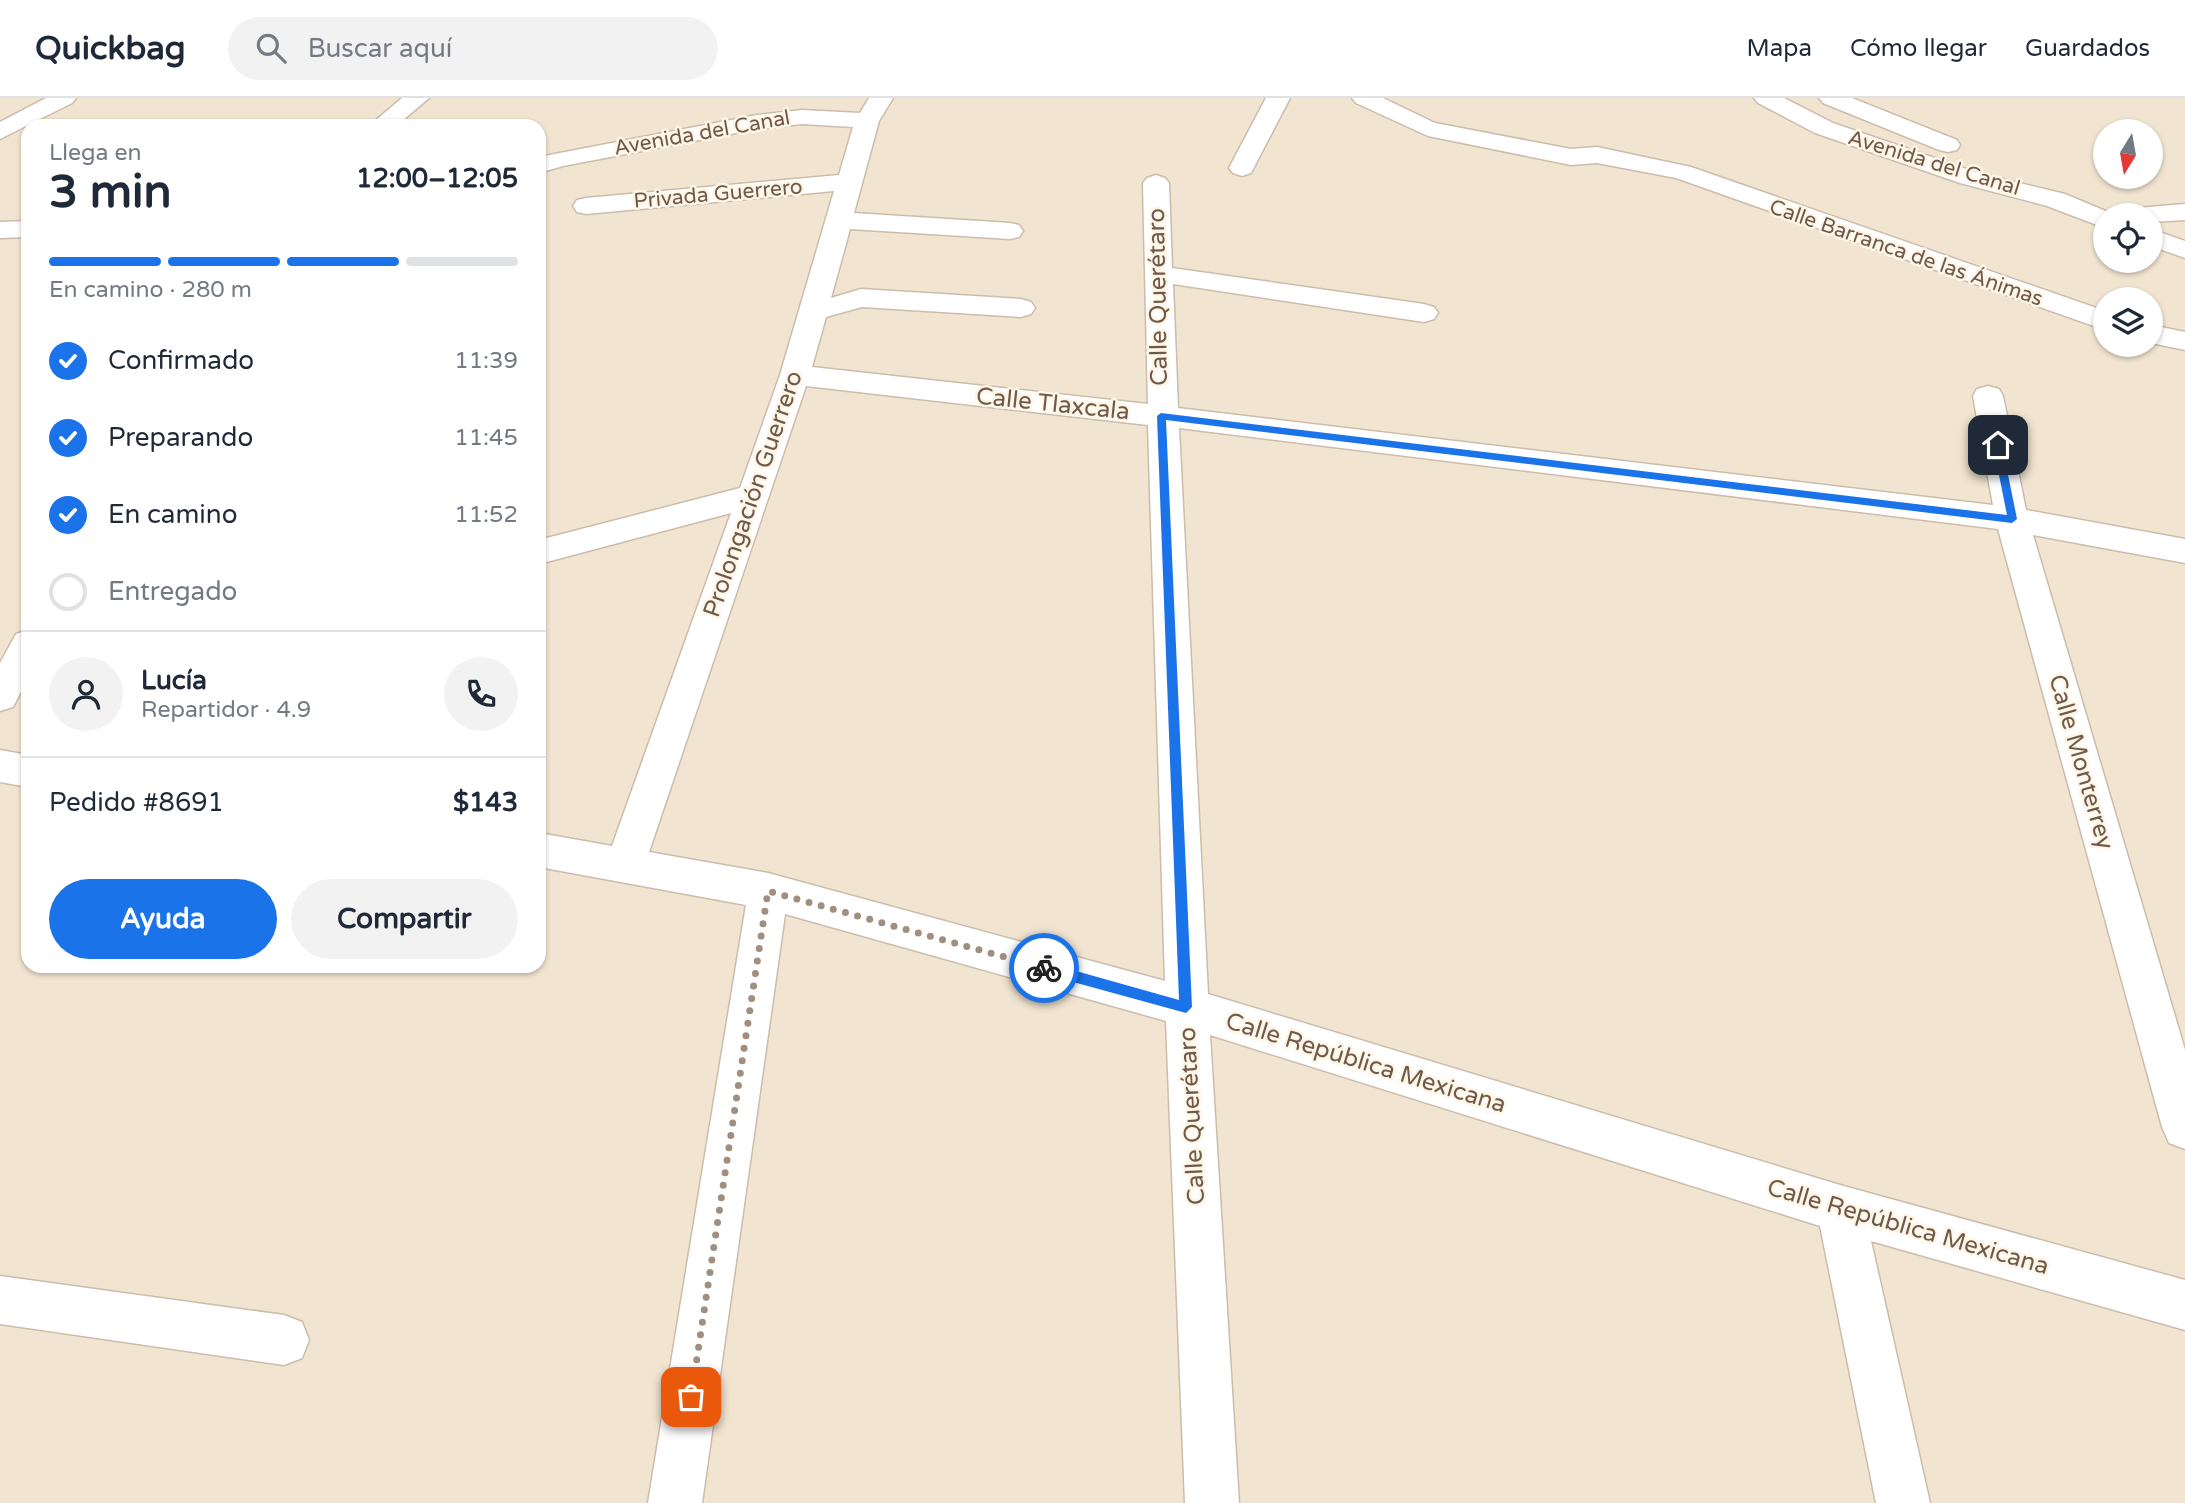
<!DOCTYPE html>
<html lang="es">
<head>
<meta charset="utf-8">
<style>
  body { margin:0; font-family:"Varela Round",sans-serif; background:#f2f2f3; color:#1f2937; height:100vh; display:flex; flex-direction:column; font-size:26px; white-space:nowrap }
  * { box-sizing:border-box; margin:0 }
  p { font-size:23px; color:#747a83 }
  .icon { flex:none; width:38px; height:38px; fill:none; stroke:currentColor; stroke-width:2; stroke-linecap:round; stroke-linejoin:round }
  .map { position:relative; flex:1; overflow:hidden }
  .side { position:absolute; left:21px; top:21px; width:525px; height:854px; display:flex; flex-direction:column; background:#fff; border-radius:21px; box-shadow:0 2px 5px #0004 }
  .side>* { flex:none }
  .needle { width:46px; rotate:191deg }
  .tools { position:absolute; left:2093px; top:21px; display:grid; gap:14px }
  .tools a { display:grid; place-items:center; width:70px; height:70px; border-radius:50%; background:#fff; box-shadow:0 2px 5px #0004; font-size:35px }
  .pin { position:absolute; display:grid; place-items:center; width:60px; height:60px; color:#fff; margin:-30px; border-radius:14px; box-shadow:0 4px 10px #0006 }
  .courier { position:absolute; display:grid; place-items:center; width:70px; height:70px; margin:-35px; border:5px solid #1a73e8; border-radius:50%; background:#fff; color:#222; box-shadow:0 2px 9px #0007 }
  .head em { font-style:normal; font-weight:800 }
  .head div { display:flex; flex-direction:column-reverse }
  .head { display:flex; align-items:center; justify-content:space-between; height:119px; padding:0 28px }
  h1 { font-size:46px; font-weight:800; line-height:52px }
  .bar { display:grid; grid-template-columns:repeat(4,1fr); gap:10px 7px; align-content:center; height:84px; padding:0 28px }
  .bar i { height:9px; border-radius:5px; background:#e0e1e3 }
  .bar .on { background:#1a73e8 }
  .bar p { grid-column:span 4 }
  .line { display:flex; align-items:center; gap:18px; padding:0 28px; border-top:2px solid #e0e1e3 }
  .line div { flex:1 }
  .round { display:grid; place-items:center; flex:none; width:74px; height:74px; border-radius:37px; background:#f2f2f3 }
  ol { padding:0 28px; list-style:none }
  li { display:flex; align-items:center; gap:21px; height:77px }
  li p { margin-inline-start:auto }
  li .icon { padding:7px; border-radius:50%; background:#1a73e8; color:#fff; stroke-width:4 }
  li:last-child { color:#747a83 }
  li i { width:38px; height:38px; border:4px solid #e0e1e3; border-radius:50% }
  .action { display:flex; gap:14px; margin-top:auto; padding:14px 28px }
  .action a { flex:1; height:80px; border-radius:42px; background:#1a73e8; color:#fff; font-size:28px; font-weight:800; line-height:80px; text-align:center }
  .action a+a { background:#f2f2f3; color:#1f2937 }
  header { display:flex; align-items:center; gap:42px; box-sizing:border-box; height:98px; padding:0 35px; background:#fff; border-bottom:2px solid #e0e1e3 }
  header strong { font-size:33px }
  nav { display:flex; gap:38px; margin-inline-start:auto; font-size:24px }
  .search { width:490px; height:63px; background:#f2f2f3; display:flex; align-items:center; gap:18px; box-sizing:border-box; padding:0 24px; border-radius:38px; color:#747a83; font-size:26px }
  .map>svg:first-child { display:block }
  .residential { fill:#f1e4d1; fill-rule:evenodd }
  .lines { fill:none; stroke-linecap:round; stroke-linejoin:round }
  .minor-casing { stroke:#cdbcac; stroke-width:3 }
  .minor { fill:#fff; fill-rule:evenodd }
  .route { fill:#1a73e8 }
  .done { stroke:#a08f7f; stroke-width:7; stroke-dasharray:0 12.6 }
  .labels { text-anchor:middle; dominant-baseline:central; stroke-width:5; stroke-linejoin:round; paint-order:stroke }
  .far-street-label { font-size:21px; fill:#70594a; stroke:#fef6e7 }
  .street-label { font-size:24px; fill:#70594a; stroke:#fef6e7 }
</style>
</head>
<body>
<header>
<strong>Quickbag</strong>
<div class="search"><svg class="icon" aria-label="search" viewBox="0 0 24 24"><circle cx="10" cy="10" r="6"/><path d="M15 15l6 6"/></svg>Buscar aquí</div>
<nav><a>Mapa</a><a>Cómo llegar</a><a>Guardados</a></nav>
</header>
<div class="map">
<svg width="2185" height="1405" viewBox="0 0 2185 1405">
  <rect width="100%" height="100%" fill="#faf2e2"/>
  <path class="residential" d="M0,0H2185V1405H0ZM28,28H539V868H28ZM2105,33H2151V79H2105ZM2105,117H2151V163H2105ZM2105,201H2151V247H2105Z"/>
  <g class="lines">
    <defs>
      <path id="minor" d="M46,0H76L72,5L0,41V24Z
        M402,0H429L396,28H369Z
        M869,0H893L879,23L854,115L1010,125L1019,127L1023,133L1019,139L1010,141L850,131L831,200L861,191L1021,201L1031,204L1035,210L1031,216L1021,219L862,209L826,219L812,269L1148,306L1143,85L1147,80L1156,77L1165,80L1169,85L1172,170L1424,206L1434,209L1438,215L1434,221L1424,224L1173,186L1178,310L1993,407L1973,298L1977,291L1988,288L1999,291L2003,298L2026,412L2185,441V465L2033,437L2185,952V1051L2169,1045L2162,1029L1998,431L1179,330L1208,896L1840,1087L2185,1182V1232L1871,1143L1930,1405H1876L1820,1128L1210,937L1239,1405H1185L1166,923L785,816L702,1405H648L746,807L539,769V735L612,748L731,415L539,466V442L740,390L780,277L834,93L586,116L577,114L573,108L577,102L586,100L839,77L853,29L802,26L757,31L563,68L539,75V59L757,17L802,12L860,15ZM806,288L1148,327L1165,883L768,775L649,754Z
        M1266,0H1290L1251,75L1242,78L1233,75L1229,70Z
        M1352,0H1383L1435,25L1571,51L1597,49L1691,69L2105,213V232L1676,80L1597,65L1571,67L1428,38L1356,5Z
        M1754,0H1784L1833,25L1978,75L2065,96L2115,117H2105V130L2047,108L1960,85L1815,35L1758,5Z
        M1819,0H1852L1957,42L1960,47L1957,52L1948,54L1939,52L1823,5Z
        M2185,106V122L2151,124V117H2121L2125,111Z
        M28,123V139L0,140V124Z
        M2151,131L2185,143V160L2151,148Z
        M2151,227L2185,234V252L2151,245Z
        M28,532V580L13,609L0,613V565L16,536Z
        M0,652L28,657V689L0,684Z
        M0,1178L284,1217L302,1224L309,1242L302,1260L284,1267L0,1226Z"/>
    </defs>
    <use href="#minor" class="minor-casing"/>
    <use href="#minor" class="minor"/>
  </g>
  <path class="route" d="M1161,315L2007,417L1993,347L1998,344L2002,347L2017,421L2012,425L1166,322L1192,909L1186,915L1044,876L1038,870L1044,864L1179,902L1157,318Z"/>
  <g class="lines">
    <path class="done" d="M691,1299L768,793L1044,870"/>
  </g>
  <g class="labels">
    <g class="far-street-label">
      <text transform="translate(702 35) rotate(-10)">Avenida del Canal</text>
      <text transform="translate(1934 65) rotate(17)">Avenida del Canal</text>
      <text transform="translate(718 96) rotate(-5)">Privada Guerrero</text>
      <text transform="translate(1906 155) rotate(19)">Calle Barranca de las Ánimas</text>
    </g>
    <g class="street-label">
      <text transform="translate(1158 199) rotate(-91)">Calle Querétaro</text>
      <text transform="translate(1053 306) rotate(6)">Calle Tlaxcala</text>
      <text transform="translate(753 396) rotate(-71)">Prolongación Guerrero</text>
      <text transform="translate(2081 664) rotate(74)">Calle Monterrey</text>
      <text transform="translate(1366 965) rotate(17)">Calle República Mexicana</text>
      <text transform="translate(1192 1018) rotate(-93)">Calle Querétaro</text>
      <text transform="translate(1908 1129) rotate(16)">Calle República Mexicana</text>
    </g>
  </g>
</svg>
<div class="tools">
<a><svg class="needle" viewBox="-14 -14 28 28"><path d="M0-13l5 13h-10z" fill="#e53935"/><path d="M0 13l5-13h-10z" fill="#747a83"/></svg></a>
<a><svg class="icon" aria-label="locate" viewBox="0 0 24 24"><circle cx="12" cy="12" r="6"/><path d="M12 2v4M12 18v4M2 12h4M18 12h4"/></svg></a>
<a><svg class="icon" aria-label="layers" viewBox="0 0 24 24"><path d="M12 4l9 5-9 5-9-5zM3 14l9 5 9-5"/></svg></a>
</div>
<div class="pin" style="left:691px;top:1299px;background:#ea580c"><svg class="icon" aria-label="bag" viewBox="0 0 24 24"><path d="M5 8h14l-1 12H6zM9 8a3 3 0 0 1 6 0"/></svg></div>
<div class="pin" style="left:1998px;top:347px;background:#1f2937"><svg class="icon" aria-label="home" viewBox="0 0 24 24"><path d="M3 11l9-7 9 7M6 9v11h12V9"/></svg></div>
<div class="courier" style="left:1044px;top:870px"><svg class="icon" aria-label="bike" viewBox="0 0 24 24"><circle cx="6" cy="16" r="4"/><circle cx="18" cy="16" r="4"/><path d="M6 16l4-8h5l3 8M10 8l3 8H6M13 5h3"/></svg></div>
<section class="side">
<div class="head"><div><h1>3 min</h1><p>Llega en</p></div><em>12:00–12:05</em></div>
<div class="bar"><i class="on"></i><i class="on"></i><i class="on"></i><i></i><p>En camino · 280 m</p></div>
<ol>
<li><svg class="icon" aria-label="check" viewBox="0 0 24 24"><path d="M5 12l5 5 9-10"/></svg>Confirmado<p>11:39</p></li>
<li><svg class="icon" aria-label="check" viewBox="0 0 24 24"><path d="M5 12l5 5 9-10"/></svg>Preparando<p>11:45</p></li>
<li><svg class="icon" aria-label="check" viewBox="0 0 24 24"><path d="M5 12l5 5 9-10"/></svg>En camino<p>11:52</p></li>
<li><i></i>Entregado</li>
</ol>
<div class="line" style="height:126px"><a class="round"><svg class="icon" aria-label="person" viewBox="0 0 24 24"><circle cx="12" cy="8" r="4"/><path d="M4 21q1-7 8-7t8 7"/></svg></a><div><b>Lucía</b><p>Repartidor · 4.9</p></div><a class="round"><svg class="icon" aria-label="phone" viewBox="0 0 24 24"><path d="M5 4h4l2 5-3 2q2 4 5 5l2-3 5 2v4C11 20 4 13 5 4z"/></svg></a></div>
<div class="line" style="height:91px"><div>Pedido #8691</div><b>$143</b></div>
<div class="action"><a>Ayuda</a><a>Compartir</a></div>
</section>
</div>
</body>
</html>
